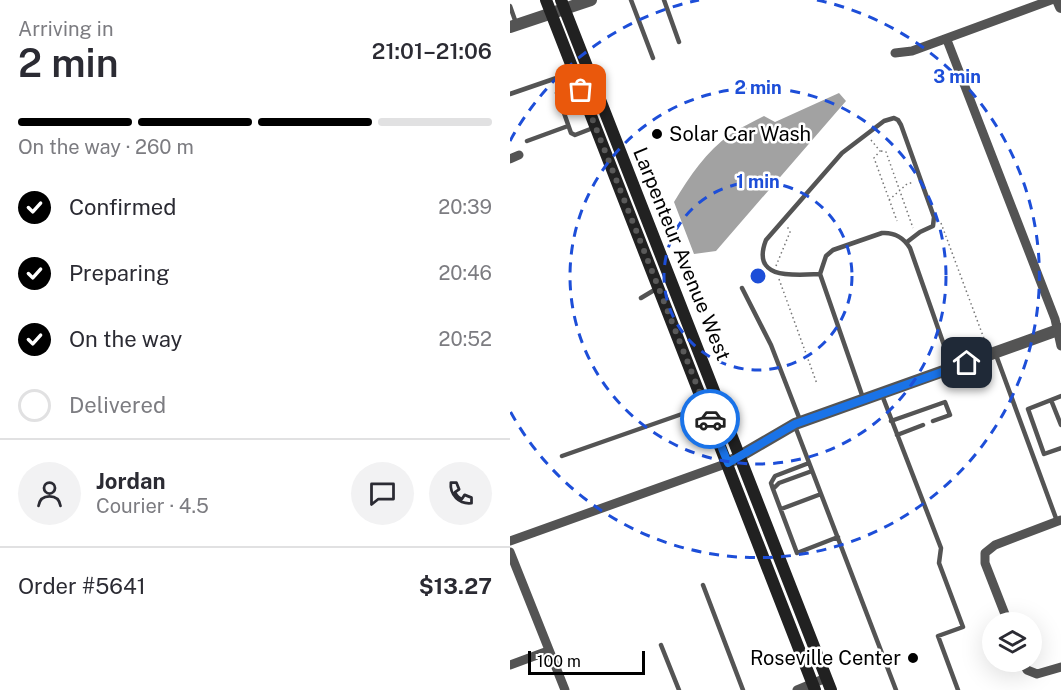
<!DOCTYPE html>
<html lang="en">
<head>
<meta charset="utf-8">
<style>
  body { margin:0; font-family:"Public Sans",sans-serif; background:#f2f2f3; color:#2b2b33; height:100vh; display:flex; flex-direction:column; font-size:22px; white-space:nowrap }
  * { box-sizing:border-box; margin:0 }
  p { font-size:20px; color:#7c7c81 }
  .icon { flex:none; width:33px; height:33px; fill:none; stroke:currentColor; stroke-width:2; stroke-linecap:round; stroke-linejoin:round }
  .map { position:relative; flex:1; overflow:hidden }
  .sheet { display:flex; flex-direction:column; background:#fff; width:510px }
  .sheet>* { flex:none }
  .fabs { position:absolute; left:472px; top:612px; display:grid; gap:12px }
  .fabs a { display:grid; place-items:center; width:60px; height:60px; border-radius:50%; background:#fff; box-shadow:0 6px 24px #0002; font-size:30px }
  .scale { position:absolute; left:18px; bottom:15px; width:117px; box-sizing:border-box; padding-left:6px; border:3px solid #000; border-top:0; font-size:16px; line-height:21px; white-space:nowrap; color:#000; -webkit-text-stroke:4px #fff; paint-order:stroke }
  .pin { position:absolute; display:grid; place-items:center; width:51px; height:51px; color:#fff; margin:-26px; border-radius:12px; box-shadow:0 3px 9px #0006 }
  .courier { position:absolute; display:grid; place-items:center; width:60px; height:60px; margin:-30px; border:4px solid #1a73e8; border-radius:50%; background:#fff; color:#222; box-shadow:0 2px 8px #0007 }
  .head em { font-style:normal; font-weight:600 }
  .head div { display:flex; flex-direction:column-reverse }
  .head { display:flex; align-items:center; justify-content:space-between; height:102px; padding:0 18px }
  h1 { font-size:39px; font-weight:600; line-height:45px }
  .bar { display:grid; grid-template-columns:repeat(4,1fr); gap:9px 6px; align-content:center; height:72px; padding:0 18px }
  .bar i { height:8px; border-radius:4px; background:#e1e1e2 }
  .bar .on { background:#000 }
  .bar p { grid-column:span 4 }
  .line { display:flex; align-items:center; gap:15px; padding:0 18px; border-top:2px solid #e1e1e2 }
  .line div { flex:1 }
  .round { display:grid; place-items:center; flex:none; width:63px; height:63px; border-radius:32px; background:#f2f2f3 }
  ol { padding:0 18px; list-style:none }
  li { display:flex; align-items:center; gap:18px; height:66px }
  li p { margin-inline-start:auto }
  li .icon { padding:6px; border-radius:50%; background:#000; color:#fff; stroke-width:4 }
  li:last-child { color:#7c7c81 }
  li i { width:33px; height:33px; border:3px solid #e1e1e2; border-radius:50% }
  main { display:flex; flex:1; min-height:0 }
  .map>svg:first-child { display:block }
  .water { fill:#a2a2a2 }
  .lines { fill:none; stroke-linecap:round; stroke-linejoin:round }
  .path { stroke:#767676; stroke-width:1.5; stroke-dasharray:1.5 3; stroke-linecap:butt }
  .service { stroke:#545454; stroke-width:4.5 }
  .minor { stroke:#545454; stroke-width:9 }
  .tertiary { stroke:#545454; stroke-width:12 }
  .secondary { stroke:#212121; stroke-width:12 }
  .done { stroke:#595959; stroke-width:6; stroke-dasharray:0 10.8 }
  .route { stroke:#1a73e8; stroke-width:8 }
  .ring { fill:none; stroke:#1d4ed8; stroke-width:3; stroke-dasharray:10 8 }
  .poi-dot { fill:#000; stroke:#fff; stroke-width:2 }
  .labels { text-anchor:middle; dominant-baseline:central; stroke-width:5; stroke-linejoin:round; paint-order:stroke }
  .poi-label { font-size:20px; fill:#000; stroke:#fff; text-anchor:start }
  .street-label { font-size:20px; fill:#000; stroke:#fff }
  .centre { fill:#1d4ed8; stroke:#fff; stroke-width:3 }
  .ring-label { font-size:18px; text-anchor:middle; font-weight:bold; fill:#1d4ed8; stroke:#fff; stroke-width:5; stroke-linejoin:round; paint-order:stroke }
</style>
</head>
<body>
<main>
<section class="sheet">
<div class="head"><div><h1>2 min</h1><p>Arriving in</p></div><em>21:01–21:06</em></div>
<div class="bar"><i class="on"></i><i class="on"></i><i class="on"></i><i></i><p>On the way · 260 m</p></div>
<ol>
<li><svg class="icon" aria-label="check" viewBox="0 0 24 24"><path d="M5 12l5 5 9-10"/></svg>Confirmed<p>20:39</p></li>
<li><svg class="icon" aria-label="check" viewBox="0 0 24 24"><path d="M5 12l5 5 9-10"/></svg>Preparing<p>20:46</p></li>
<li><svg class="icon" aria-label="check" viewBox="0 0 24 24"><path d="M5 12l5 5 9-10"/></svg>On the way<p>20:52</p></li>
<li><i></i>Delivered</li>
</ol>
<div class="line" style="height:108px"><a class="round"><svg class="icon" aria-label="person" viewBox="0 0 24 24"><circle cx="12" cy="8" r="4"/><path d="M4 21q1-7 8-7t8 7"/></svg></a><div><b>Jordan</b><p>Courier · 4.5</p></div><a class="round"><svg class="icon" aria-label="chat" viewBox="0 0 24 24"><path d="M4 5h16v11H9l-5 4z"/></svg></a><a class="round"><svg class="icon" aria-label="phone" viewBox="0 0 24 24"><path d="M5 4h4l2 5-3 2q2 4 5 5l2-3 5 2v4C11 20 4 13 5 4z"/></svg></a></div>
<div class="line" style="height:78px"><div>Order #5641</div><b>$13.27</b></div>
</section>
<div class="map">
<svg width="551" height="690" viewBox="0 0 551 690">
  <rect width="100%" height="100%" fill="#fff"/>
  <path class="water" d="M329,93L336,101L206,251L184,254L164,202C180,176 196,151 221,134C231,127 243,122 254,116L265,122Z"/>
  <g class="lines">
    <path class="path" d="M361,140L370,151L364,158L387,221
      M371,151L376,152L403,228
      M379,200L397,184L404,182
      M431,223L476,344
      M266,266L280,232L277,226
      M269,279L307,384"/>
    <path class="service" d="M121,0L143,58
      M154,0L169,42
      M0,6L6,23
      M47,93L61,133L65,135L83,128
      M0,94L64,72
      M17,141L58,126
      M310,274C286,275 240,281 256,240L332,153L374,121L384,118L388,120L391,125L424,217L423,226L410,232L397,242
      M232,288L261,345L290,420
      M131,298L146,289
      M486,355L547,521
      M372,395L431,548L429,563L453,627L428,636L448,690
      M551,396L518,409L534,454L551,448
      M353,398L310,274L316,256L323,250L372,233C384,232 394,238 400,248L442,368
      M541,400L551,425
      M381,421L435,402L440,415L423,421
      M285,426L386,690
      M387,435L413,425
      M52,456L192,407
      M299,463L265,476L261,483L263,489L287,553L328,537
      M263,489L269,483L302,471
      M271,509L311,494
      M193,585L233,690
      M151,645L169,690"/>
    <path class="minor" d="M437,40L545,319L551,346
      M385,53L402,51L541,0
      M0,159L9,155
      M0,541L218,463
      M0,552L55,690
      M498,622L475,563V553L485,545L551,520
      M513,662L517,670L527,674L551,667
      M0,665L38,651
      M287,690L316,678"/>
    <path class="tertiary" d="M548,0L551,7
      M0,27L81,0
      M218,463L285,424L551,329"/>
    <path class="secondary" d="M36,0L305,690
      M51,0L321,690"/>
  </g>
  <g class="lines">
    <path class="done" d="M71,90L200,419"/>
    <path class="route" d="M200,419L218,463L285,424L457,363"/>
  </g>
  <g class="ring">
    <circle cx="248" cy="276" r="94"/>
    <circle cx="248" cy="276" r="188"/>
    <path d="M0 141A282 282 0 0 1 189 0M307 0A282 282 0 1 1 0 411"/>
  </g>
  <g class="poi-dot">
    <circle cx="147" cy="134" r="6"/>
    <circle cx="403" cy="658" r="6"/>
  </g>
  <g class="labels">
    <g class="poi-label">
      <text x="159" y="134">Solar Car Wash</text>
      <text x="391" y="658" text-anchor="end">Roseville Center</text>
    </g>
    <g class="street-label">
      <text transform="translate(172 254) rotate(68)">Larpenteur Avenue West</text>
    </g>
  </g>
  <circle cx="248" cy="276" r="9" class="centre"/>
  <g class="ring-label">
    <text x="447" y="83">3 min</text>
    <text x="248" y="94">2 min</text>
    <text x="248" y="188">1 min</text>
  </g>
</svg>
<div class="fabs">
<a><svg class="icon" aria-label="layers" viewBox="0 0 24 24"><path d="M12 4l9 5-9 5-9-5zM3 14l9 5 9-5"/></svg></a>
</div>
<div class="scale">100 m</div>
<div class="pin" style="left:71px;top:90px;background:#ea580c"><svg class="icon" aria-label="bag" viewBox="0 0 24 24"><path d="M5 8h14l-1 12H6zM9 8a3 3 0 0 1 6 0"/></svg></div>
<div class="pin" style="left:457px;top:363px;background:#1f2937"><svg class="icon" aria-label="home" viewBox="0 0 24 24"><path d="M3 11l9-7 9 7M6 9v11h12V9"/></svg></div>
<div class="courier" style="left:200px;top:419px"><svg class="icon" aria-label="car" viewBox="0 0 24 24"><path d="M5 17H2v-5l4-1 3-4h7l3 4 3 1v5h-3M9 17h6M6 11h13"/><circle cx="7" cy="17" r="2"/><circle cx="17" cy="17" r="2"/></svg></div>
</div>
</main>
</body>
</html>
